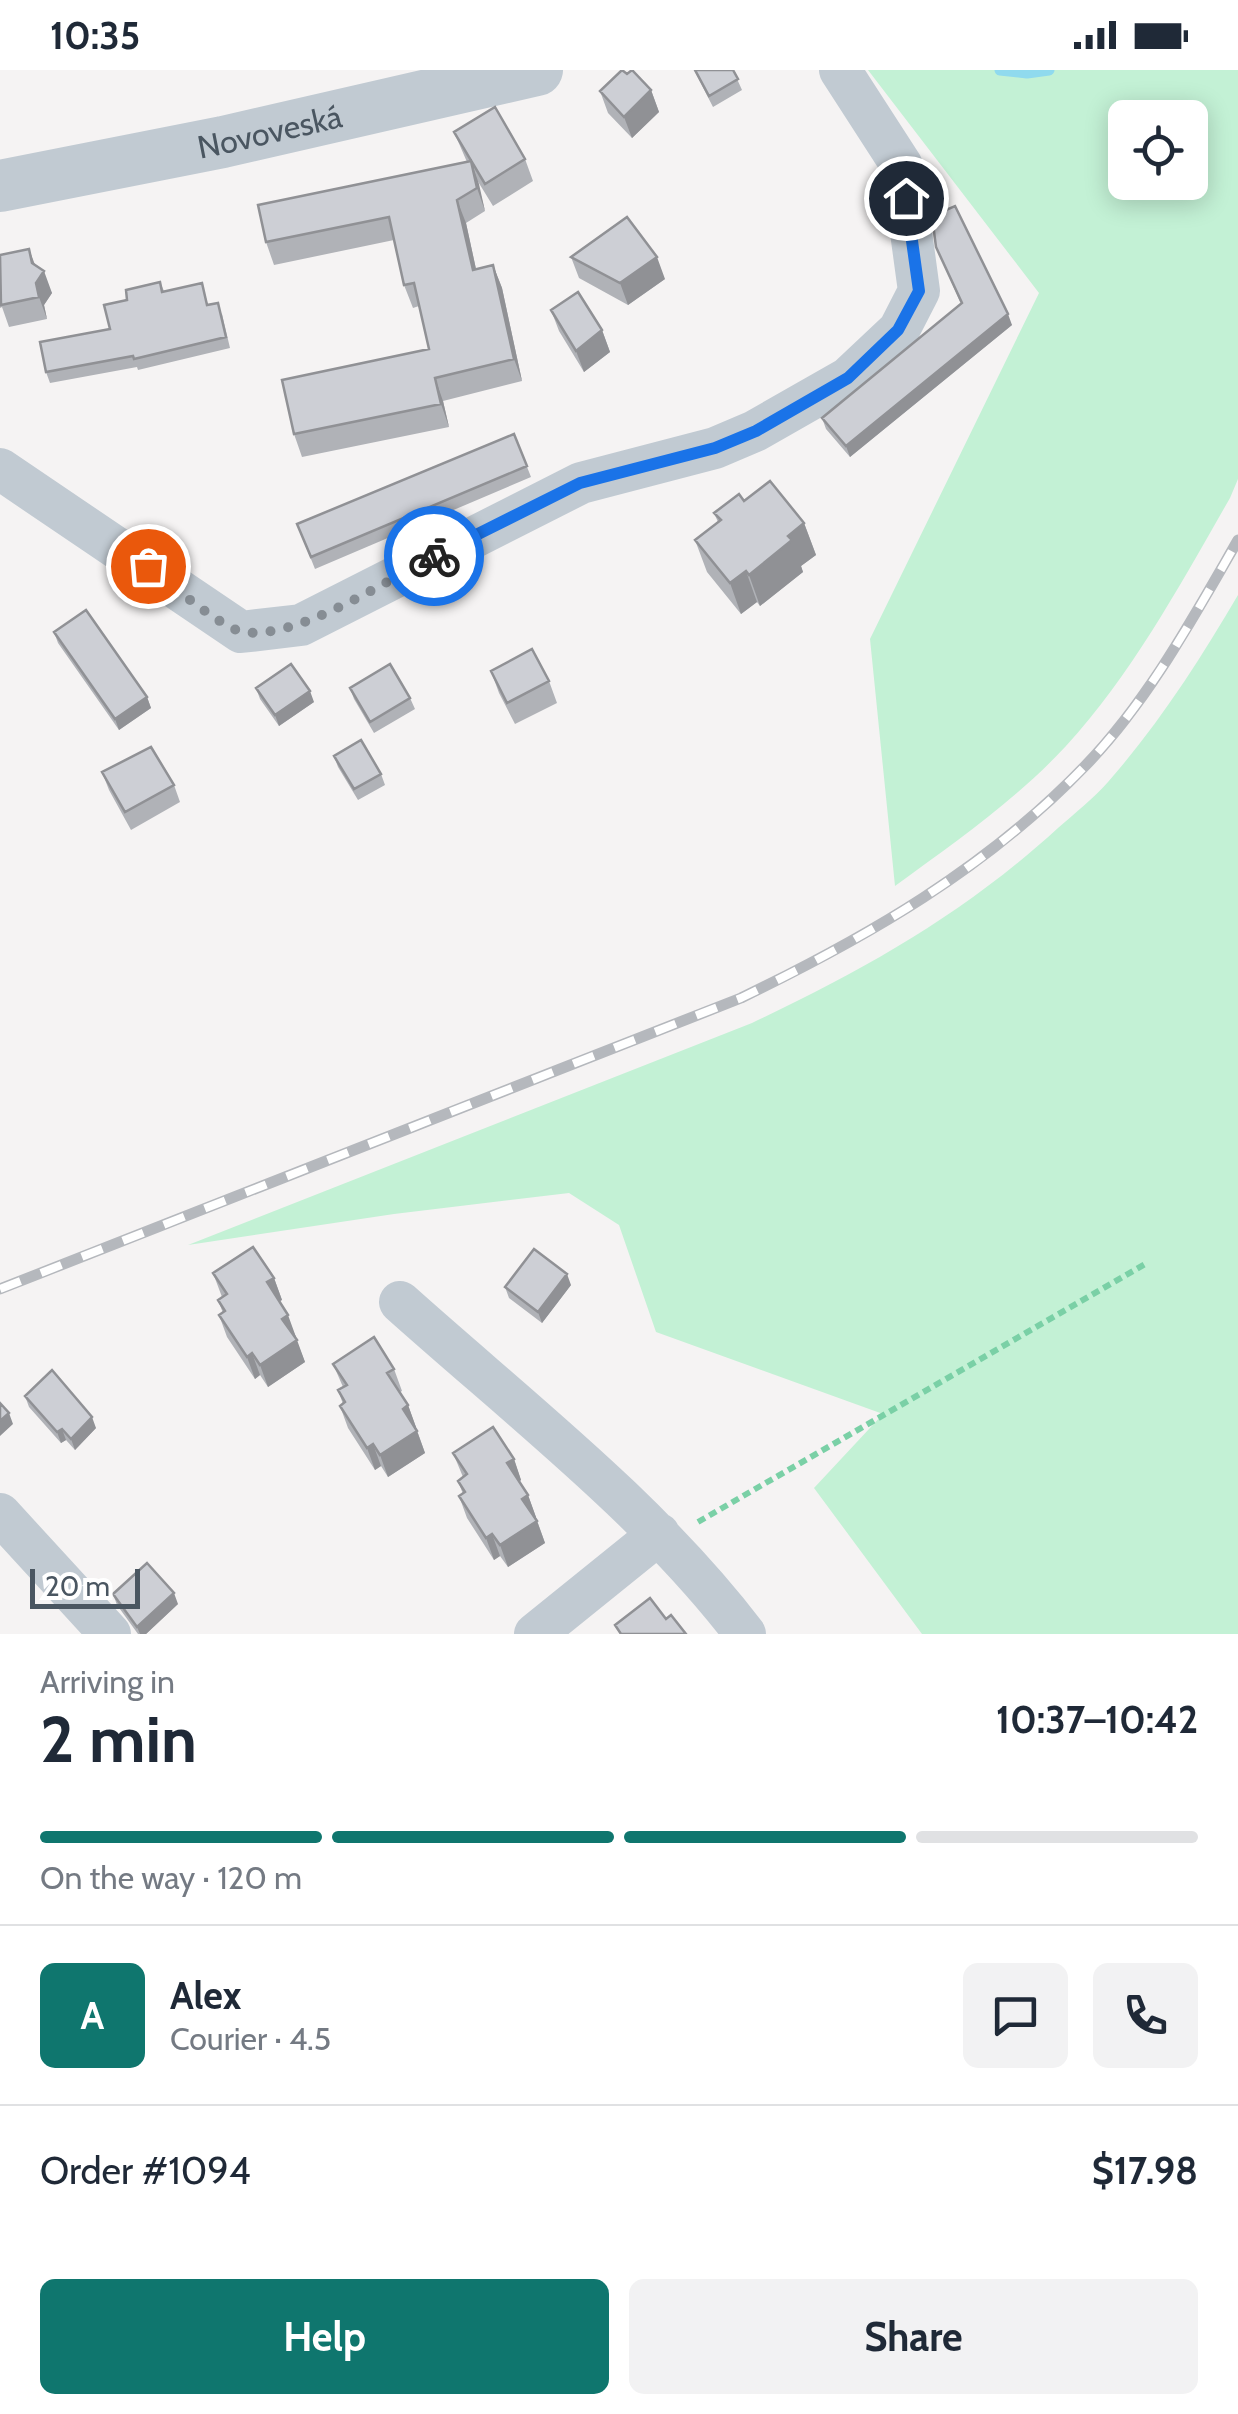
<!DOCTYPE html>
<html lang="en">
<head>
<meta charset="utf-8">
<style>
  body { margin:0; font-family:Cabin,sans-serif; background:#f2f2f3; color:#1f2937; height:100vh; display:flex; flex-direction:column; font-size:38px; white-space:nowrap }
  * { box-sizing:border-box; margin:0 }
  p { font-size:32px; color:#747a83 }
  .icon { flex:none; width:55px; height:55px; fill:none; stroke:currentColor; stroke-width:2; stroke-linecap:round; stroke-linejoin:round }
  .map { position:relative; height:1564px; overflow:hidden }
  .sheet { display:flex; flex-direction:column; background:#fff; flex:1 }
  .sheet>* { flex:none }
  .controls { position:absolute; left:1108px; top:30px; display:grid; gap:20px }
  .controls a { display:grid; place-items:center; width:100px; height:100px; border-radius:15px; background:#fff; box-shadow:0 5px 25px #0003; font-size:50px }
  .scale { position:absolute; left:30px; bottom:25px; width:110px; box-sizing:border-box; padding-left:10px; border:5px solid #4a5661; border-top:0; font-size:28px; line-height:35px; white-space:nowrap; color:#4a5661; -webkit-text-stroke:8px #fff; paint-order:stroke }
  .pin { position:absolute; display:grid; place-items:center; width:85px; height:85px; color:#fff; margin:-42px; border:5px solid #fff; border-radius:50%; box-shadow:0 2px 10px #0007 }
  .courier { position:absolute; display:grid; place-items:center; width:100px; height:100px; margin:-50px; border:8px solid #1a73e8; border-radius:50%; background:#fff; color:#222; box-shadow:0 2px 12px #0007 }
  .overview em { font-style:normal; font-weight:800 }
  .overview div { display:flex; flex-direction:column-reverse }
  .overview { display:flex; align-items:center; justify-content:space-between; height:170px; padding:0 40px }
  h1 { font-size:65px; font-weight:800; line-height:75px }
  .bar { display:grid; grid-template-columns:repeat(4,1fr); gap:15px 10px; align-content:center; height:120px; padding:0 40px }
  .bar i { height:12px; border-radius:8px; background:#e0e1e3 }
  .bar .current { background:#0f766e }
  .bar p { grid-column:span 4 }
  .line { display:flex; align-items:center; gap:25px; padding:0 40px; border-top:2px solid #e0e1e3 }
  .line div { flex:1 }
  .round { display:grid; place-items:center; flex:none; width:105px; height:105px; border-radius:15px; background:#f2f2f3 }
  .primary-button { display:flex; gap:20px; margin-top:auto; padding:20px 40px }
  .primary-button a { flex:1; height:115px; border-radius:15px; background:#0f766e; color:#fff; font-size:40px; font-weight:800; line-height:115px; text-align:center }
  .primary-button a+a { background:#f2f2f3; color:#1f2937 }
  .status { display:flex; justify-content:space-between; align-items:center; height:70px; padding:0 50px; background:#fff; direction:ltr }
  .status svg { height:28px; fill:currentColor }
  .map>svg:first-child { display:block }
  .green { fill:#c3f1d5; fill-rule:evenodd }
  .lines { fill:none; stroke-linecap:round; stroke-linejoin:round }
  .stream { stroke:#90daee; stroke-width:11 }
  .path { stroke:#7ad0a6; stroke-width:6; stroke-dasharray:8 5; stroke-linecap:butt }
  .minor { stroke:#c1cad2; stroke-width:42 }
  .tertiary { stroke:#c1cad2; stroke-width:52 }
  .rail-casing { stroke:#b5b8bd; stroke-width:11 }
  .rail { stroke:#fff; stroke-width:8; stroke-dasharray:22; stroke-linecap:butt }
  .wall { fill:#b0b2b7 }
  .shaded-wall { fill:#909195 }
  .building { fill:#cdcfd5; stroke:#909195; stroke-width:2.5 }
  .done { stroke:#868d94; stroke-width:10; stroke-dasharray:0 18 }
  .route { stroke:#1a73e8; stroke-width:12 }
  .labels { text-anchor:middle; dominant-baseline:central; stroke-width:8; stroke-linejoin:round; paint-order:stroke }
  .street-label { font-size:32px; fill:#4a5661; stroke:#fff }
</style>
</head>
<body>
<div class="status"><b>10:35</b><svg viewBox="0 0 49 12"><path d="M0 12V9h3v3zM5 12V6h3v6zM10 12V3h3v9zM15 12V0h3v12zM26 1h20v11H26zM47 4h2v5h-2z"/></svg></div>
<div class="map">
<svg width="1238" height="1564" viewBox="0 0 1238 1564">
  <rect width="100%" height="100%" fill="#f5f3f3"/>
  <path class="green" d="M868,0H1238V409L1230,428C1181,513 1133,603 1066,676C1016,730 954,773 895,816L870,569L1039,223ZM1125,48H1190V112H1125Z
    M1238,525V1564H922L814,1418L883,1344L656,1262L619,1155L569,1123L394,1144L188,1175L752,953C866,899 964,844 1058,758C1075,743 1093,729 1108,712C1158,655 1200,590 1238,525Z"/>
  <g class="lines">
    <path class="stream" d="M1000,0L1027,3L1049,0"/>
    <path class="path" d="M698,1452L1147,1193"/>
    <path class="minor" d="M0,399L241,562L301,555L581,413L715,378L755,361L848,308L899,260L919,221L902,96L840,0
      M400,1232C517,1337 649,1438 745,1564
      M0,1444L110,1564
      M535,1564L659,1464"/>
    <path class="tertiary" id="s1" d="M0,116L223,72L537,0"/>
    <defs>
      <path id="rail" d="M0,1219L741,928C867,867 986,799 1085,696C1148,631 1193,548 1238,470"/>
    </defs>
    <use href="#rail" class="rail-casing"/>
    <use href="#rail" class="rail"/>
  </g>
  <path class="wall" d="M694,0H733L742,20L713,37Z
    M627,4L651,20L659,42L632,68L608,43L600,21Z
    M454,62L525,89L533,111L493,136L477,110L485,141L466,153L476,199L493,195L502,218L522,311L443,331L449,357L302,387L294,364L429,279L419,236L413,238L404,215L394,170L274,195L266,172L467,92Z
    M936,177L1012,255L850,387L826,359L822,348L961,234Z
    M0,185L35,195L52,223L44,235L47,249L9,257L2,237L0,238Z
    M571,187L665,209L628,235L579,208Z
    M160,212L164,221L202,213L208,235L222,244L230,278L138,300L137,297L50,313L46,302L110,259L127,230Z
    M551,240L602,260L610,282L584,302L559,261Z
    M514,364L531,407L315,499L297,454Z
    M744,431L804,453L816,485L801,496L803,502L760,536L757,532L741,544L707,502L695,470L718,452L714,443Z
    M54,562L147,627L151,638L119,660L58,573Z
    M491,601L549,611L557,633L515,654L499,623Z
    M256,618L314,632L279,656L260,629Z
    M350,618L410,628L415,639L374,663L354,629Z
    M334,686L381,704L385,715L358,730L338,697Z
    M102,702L174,715L180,732L131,760L109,720Z
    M213,1203L274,1208L282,1230L279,1231L296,1267H295L305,1292L268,1317L260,1305L255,1309L227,1267L219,1245L223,1243L218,1230L222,1227Z
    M571,1215L542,1253L509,1228L505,1217Z
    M333,1294L394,1299L402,1321L400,1322L408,1335L425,1383L388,1407L381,1396L375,1400L348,1358L340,1336L343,1334L338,1320L343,1317Z
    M25,1326L96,1358L75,1380L66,1370L61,1373L29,1337Z
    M453,1383L514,1389L521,1410L519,1412L528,1425L545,1473L508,1497L500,1486L494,1490L467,1448L459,1426L463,1424L458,1411L463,1407Z
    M113,1524L178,1534L146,1564H138L117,1535Z"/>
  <path class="shaded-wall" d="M651,20L659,42L632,68L624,47Z
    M471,91L479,114L485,141L477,118Z
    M457,130L466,153L481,222L473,200Z
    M29,179L37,200L44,201L52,223L44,235L47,249L39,227Z
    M657,187L665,209L628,235L620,213Z
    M493,195L502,218L522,311L514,289Z
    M1008,244L1012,255L850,387L846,376Z
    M602,260L610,282L584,302L576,281Z
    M435,308L443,331L449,357L441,334Z
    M804,453L816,485L801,496L803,502L760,536L749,505L788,466Z
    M746,501L757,532L741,544L730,513Z
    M310,621L314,632L279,656L275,645Z
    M147,627L151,638L119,660L115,649Z
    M567,1204L571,1215L542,1253L538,1242Z
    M274,1208L282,1230L275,1234L267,1212Z
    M288,1245L296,1267L290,1270L282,1249Z
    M297,1270L305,1292L268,1317L260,1295Z
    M252,1283L260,1305L255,1309L247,1287Z
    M408,1335L416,1357L410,1361L403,1339Z
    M9,1343L13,1354L0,1366V1351Z
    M92,1347L96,1358L75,1380L71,1369Z
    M62,1359L66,1370L61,1373L57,1362Z
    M417,1361L425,1383L388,1407L380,1385Z
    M373,1374L381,1396L375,1400L367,1378Z
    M514,1389L521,1410L515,1415L507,1393Z
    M528,1425L536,1447L530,1451L522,1429Z
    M537,1451L545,1473L508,1497L500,1475Z
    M492,1464L500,1486L494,1490L486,1468Z
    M174,1523L178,1534L146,1564H140L137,1557Z"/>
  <path class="building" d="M622,0L627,4L632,0L651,20L624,47L600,21Z
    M695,0H733L738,9L709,26Z
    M495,37L525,89L485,114L454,62Z
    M471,91L477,118L457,130L473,200L493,195L514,289L435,308L441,334L294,364L282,310L429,279L414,213L404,215L389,147L266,172L258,135Z
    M955,136L1008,244L846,376L822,348L962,233L936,177L932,146Z
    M627,147L657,187L620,213L571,187Z
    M29,179L32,193L44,201L36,213L39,227L1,235L0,185Z
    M160,212L162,222L202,213L207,235L218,233L226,267L134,289L133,286L46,302L40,272L110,259L104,235L127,230L126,220Z
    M578,222L602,260L576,281L551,240Z
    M514,364L527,396L311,487L297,454Z
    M770,411L804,453L788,466L792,470L749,505L746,501L730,513L695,470L721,450L714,443L739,424L744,431Z
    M86,540L147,627L115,649L54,562Z
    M532,579L549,611L507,633L491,601Z
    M291,594L310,621L275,645L256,618Z
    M390,594L410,628L370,652L350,618Z
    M361,670L381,704L354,719L334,686Z
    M151,677L174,715L125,742L102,702Z
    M253,1177L274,1208L267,1212L288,1245L282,1249L297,1270L260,1295L252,1283L247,1287L219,1245L225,1241L218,1230L227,1224L213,1203Z
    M534,1179L567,1204L538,1242L505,1217Z
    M374,1267L394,1299L387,1303L408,1335L403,1339L417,1361L380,1385L373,1374L367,1378L340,1336L345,1332L338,1320L347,1315L333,1294Z
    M52,1300L92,1347L71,1369L62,1359L57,1362L25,1326Z
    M0,1333L9,1343L0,1351Z
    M493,1357L514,1389L507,1393L528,1425L522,1429L537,1451L500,1475L492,1464L486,1468L459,1426L465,1422L458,1411L467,1404L453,1383Z
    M147,1493L174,1523L137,1557L113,1524Z
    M650,1528L666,1549L671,1545L686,1564H621L615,1555Z"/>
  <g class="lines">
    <path class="done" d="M148,496C168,512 221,558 243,562C297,570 386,511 434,486"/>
    <path class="route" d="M434,486L580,413L715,378L756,361L848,308L898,260L919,221L906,128"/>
  </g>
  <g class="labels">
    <g class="street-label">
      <text stroke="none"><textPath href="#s1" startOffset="275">Novoveská</textPath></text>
    </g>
  </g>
</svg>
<div class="controls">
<a><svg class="icon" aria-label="locate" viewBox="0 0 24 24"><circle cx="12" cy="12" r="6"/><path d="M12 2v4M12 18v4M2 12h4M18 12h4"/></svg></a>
</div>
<div class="scale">20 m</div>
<div class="pin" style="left:148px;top:496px;background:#ea580c"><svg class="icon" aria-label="bag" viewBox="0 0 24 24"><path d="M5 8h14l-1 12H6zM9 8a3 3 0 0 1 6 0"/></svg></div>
<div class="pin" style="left:906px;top:128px;background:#1f2937"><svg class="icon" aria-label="home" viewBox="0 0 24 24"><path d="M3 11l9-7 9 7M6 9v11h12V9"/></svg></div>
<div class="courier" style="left:434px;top:486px"><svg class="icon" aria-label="bike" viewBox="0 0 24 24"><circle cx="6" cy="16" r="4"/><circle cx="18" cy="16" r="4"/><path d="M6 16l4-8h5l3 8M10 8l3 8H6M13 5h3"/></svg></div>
</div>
<section class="sheet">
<div class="overview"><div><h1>2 min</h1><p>Arriving in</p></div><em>10:37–10:42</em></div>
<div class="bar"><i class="current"></i><i class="current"></i><i class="current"></i><i></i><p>On the way · 120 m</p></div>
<div class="line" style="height:180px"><b class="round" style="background:#0f766e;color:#fff">A</b><div><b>Alex</b><p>Courier · 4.5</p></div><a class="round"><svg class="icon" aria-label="chat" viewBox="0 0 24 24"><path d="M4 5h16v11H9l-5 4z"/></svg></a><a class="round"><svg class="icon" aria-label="phone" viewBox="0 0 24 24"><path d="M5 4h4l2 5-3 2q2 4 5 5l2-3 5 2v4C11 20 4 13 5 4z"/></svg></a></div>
<div class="line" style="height:130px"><div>Order #1094</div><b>$17.98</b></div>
<div class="primary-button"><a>Help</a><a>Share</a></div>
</section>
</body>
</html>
